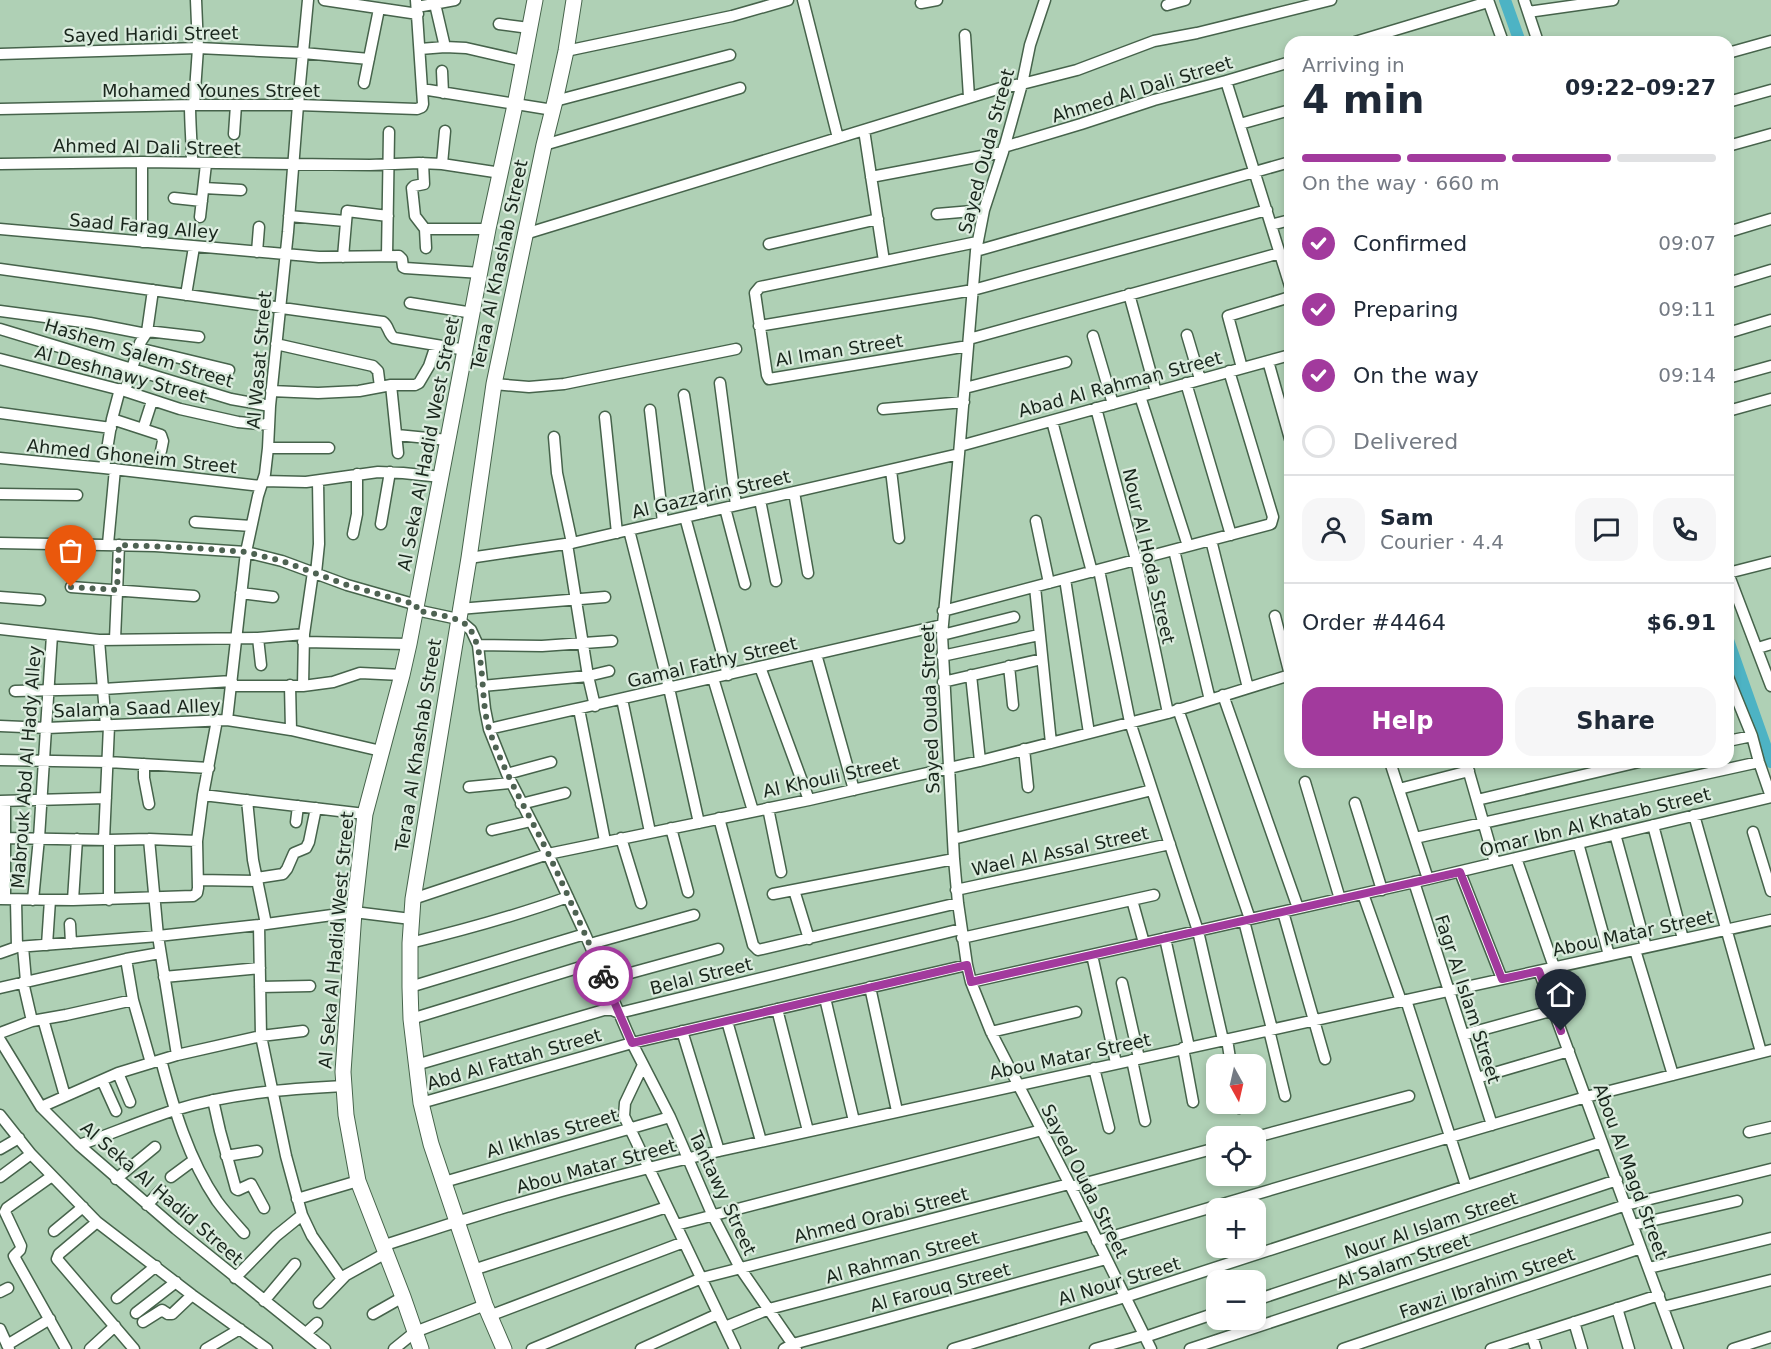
<!DOCTYPE html>
<html lang="en">
<head>
<meta charset="utf-8">
<style>
  body { margin:0; font-family:"DejaVu Sans",sans-serif; background:#f6f6f7; color:#1f2937; height:100vh; display:flex; flex-direction:column; font-size:22px; white-space:nowrap }
  * { box-sizing:border-box; margin:0 }
  p { font-size:20px; color:#747a83 }
  .icon { flex:none; width:33px; height:33px; fill:none; stroke:currentColor; stroke-width:2; stroke-linecap:round; stroke-linejoin:round }
  .map { position:relative; flex:1; overflow:hidden }
  .drawer { position:absolute; left:1284px; top:36px; width:450px; height:732px; display:flex; flex-direction:column; background:#fff; border-radius:18px; box-shadow:0 3px 9px #0003 }
  .drawer>* { flex:none }
  .needle { width:39px; rotate:172deg }
  .buttons { position:absolute; left:1206px; top:1054px; display:grid; gap:12px }
  .buttons a { display:grid; place-items:center; width:60px; height:60px; border-radius:12px; background:#fff; box-shadow:0 3px 9px #0003; font-size:30px }
  .pin { position:absolute; display:grid; place-items:center; width:51px; height:51px; color:#fff; margin:-62px -26px; border-radius:50% 50% 50% 0; rotate:-45deg; box-shadow:0 0 6px #0007 }
  .pin .icon { rotate:45deg }
  .courier { position:absolute; display:grid; place-items:center; width:60px; height:60px; margin:-30px; border:4px solid #a23a9d; border-radius:50%; background:#fff; color:#222; box-shadow:0 2px 8px #0007 }
  .head em { font-style:normal; font-weight:800 }
  .head div { display:flex; flex-direction:column-reverse }
  .head { display:flex; align-items:center; justify-content:space-between; height:102px; padding:0 18px }
  h1 { font-size:39px; font-weight:800; line-height:45px }
  .bar { display:grid; grid-template-columns:repeat(4,1fr); gap:9px 6px; align-content:center; height:72px; padding:0 18px }
  .bar i { height:8px; border-radius:4px; background:#e0e1e3 }
  .bar .selected { background:#a23a9d }
  .bar p { grid-column:span 4 }
  .line { display:flex; align-items:center; gap:15px; padding:0 18px; border-top:2px solid #e0e1e3 }
  .line div { flex:1 }
  .round { display:grid; place-items:center; flex:none; width:63px; height:63px; border-radius:18px; background:#f6f6f7 }
  ol { padding:0 18px; list-style:none }
  li { display:flex; align-items:center; gap:18px; height:66px }
  li p { margin-inline-start:auto }
  li .icon { padding:6px; border-radius:50%; background:#a23a9d; color:#fff; stroke-width:4 }
  li:last-child { color:#747a83 }
  li i { width:33px; height:33px; border:3px solid #e0e1e3; border-radius:50% }
  .primary-button { display:flex; gap:12px; margin-top:auto; padding:12px 18px }
  .primary-button a { flex:1; height:69px; border-radius:18px; background:#a23a9d; color:#fff; font-size:24px; font-weight:800; line-height:69px; text-align:center }
  .primary-button a+a { background:#f6f6f7; color:#1f2937 }
  .map>svg:first-child { display:block }
  .lines { fill:none; stroke-linecap:round; stroke-linejoin:round }
  .canal { stroke:#4db3c4; stroke-width:12 }
  .street-casing { stroke:#46634b; stroke-width:13 }
  .secondary-casing { stroke:#46634b; stroke-width:17 }
  .street { stroke:#fff; stroke-width:10 }
  .secondary { stroke:#fff; stroke-width:15 }
  .done { stroke:#4e6252; stroke-width:6; stroke-dasharray:0 10.8 }
  .route { stroke:#a23a9d; stroke-width:8 }
  .labels { text-anchor:middle; dominant-baseline:central; stroke-width:4.5; stroke-linejoin:round; paint-order:stroke }
  .street-label { font-size:18px; fill:#19261c; stroke:#dbecde }
</style>
</head>
<body>
<div class="map">
<svg width="1771" height="1349" viewBox="0 0 1771 1349">
  <rect width="100%" height="100%" fill="#afd0b5"/>
  <g class="lines">
    <path class="canal" d="M1505,0L1520,42
      M1728,640L1771,762"/>
    <defs>
      <path id="street" d="M324,0L418,14
        M803,0L838,138
        M1045,0L1030,45L1022,84L1003,152L984,210L976,251L959,454L942,635L954,859L958,903L967,965L971,982L991,1032L1071,1187L1151,1349
        M1488,0L1503,42
        M1524,0L1538,42
        M921,3L937,0
        M435,4L445,47
        M1167,5L1185,0
        M417,7L455,0
        M1528,12L1613,0
        M499,24L529,28
        M965,35L969,97
        M1355,42L1488,2
        M420,49L445,47L466,48L523,61
        M566,51L732,16L788,0
        M1728,53L1771,41
        M0,54L198,48L303,53L369,59
        M442,71L443,93
        M1226,81L1290,286
        M364,83L379,9
        M422,89L553,110
        M555,101L730,55
        M1728,102L1771,90
        M190,105C190,125 192,144 192,163
        M194,105L198,48L196,0
        M0,109L194,105H298L417,109L422,107L423,104L416,0
        M1240,124L1290,110
        M864,130L884,261
        M234,134L236,105
        M544,145L740,88
        M1728,146L1771,134
        M1004,147L1081,124L1154,100L1226,81L1290,62
        M423,163L424,184L414,186L412,188L415,216L425,229L426,248
        M0,164L142,162L370,165L419,163L442,164L501,173
        M442,164L445,131
        M871,177L1003,152
        M204,188L241,190
        M174,198L202,201
        M937,214L984,210
        M289,216L345,221
        M200,217L206,164
        M1271,225L1290,220
        M0,229L319,257L399,256L402,259L403,267L405,268L481,273
        M425,229H488
        M1728,232L1771,219
        M525,234L1004,87L1022,84L1077,70L1154,41L1197,33L1331,0
        M142,242V162
        M769,244L878,219
        M976,251L1290,162
        M257,252L259,227
        M387,256L389,132
        M343,257L347,211L388,216
        M0,269L383,322C389,326 388,334 394,338L466,350
        M1728,283L1771,270
        M1129,294L1156,392
        M186,295L194,247
        M410,303L473,313
        M0,311L90,323L146,334
        M759,326L973,290L1267,210
        M0,329L231,399L270,406
        M147,331L199,337
        M1728,333L1771,320
        M1187,335L1200,379
        M1093,336L1113,404
        M969,339L1280,253
        M276,344L373,366L378,371L380,387
        M968,346L769,379L767,375L755,293L760,287L977,242
        M138,348L229,370
        M0,359L125,391L180,409L238,422L269,425
        M1268,361L1290,439
        M1242,368L1228,316L1290,297
        M1728,378L1771,366
        M720,383L736,505
        M1186,383L1231,535
        M494,384L529,387L564,384L736,349
        M391,385L398,453
        M965,388L1066,362
        M125,391L140,343L147,332L153,290
        M271,391L318,393L359,391L391,385H415L419,383L429,366L436,345
        M684,395L703,513
        M1140,396L1188,546
        M1096,408L1136,560L1168,713
        M883,409L964,402
        M650,410L663,522
        M1728,411L1771,399
        M0,413L111,428
        M605,417L617,533
        M112,419L161,435L163,441L161,451
        M1052,421L1092,572
        M143,429L152,401
        M397,435L448,440
        M554,437L557,473L572,543
        M960,446L1290,355
        M268,448H329
        M0,458L104,468L261,486
        M104,468L112,419L120,389
        M891,470L899,538
        M263,481L306,482L378,472L403,473L441,477
        M794,492L808,573
        M0,494L77,495
        M760,500L776,581
        M725,508L745,584
        M685,517L728,675
        M1036,521L1049,583
        M195,522L251,526
        M381,524L390,472
        M629,530L669,688L699,823
        M353,534L357,514V474
        M1211,540L1248,688
        M0,543L155,546L246,552L282,561L347,585L417,605
        M108,544L115,469
        M567,544L588,676L595,706
        M1174,550L1210,700
        M469,558L572,543L959,454
        M1099,570L1130,722L1198,931L1223,1040
        M316,573L319,544L318,481
        M1728,573L1771,686
        M1728,573L1771,562
        M1065,579L1089,733
        M71,587L194,596
        M1035,587L1051,743
        M241,593L273,597
        M0,597L40,600
        M459,609L605,597
        M416,610L458,619L471,630L478,645L485,709L489,729L507,774L548,854L585,934L632,1043L670,1117L712,1214L740,1268L796,1349
        M943,611L1271,524L1273,517L1229,371
        M1275,616L1290,675
        M0,629L99,640L258,638L304,634
        M942,635L1014,617
        M258,638L261,665
        M115,639L119,545
        M99,640L106,726
        M303,642L409,644
        M478,645L542,646L612,641
        M1758,648L1771,644
        M816,654L854,790
        M942,656L1039,635
        M1009,666L1013,705
        M760,667L809,800
        M971,675L980,761
        M1728,677L1752,736L1759,762L1771,797
        M713,678L753,811
        M943,682L1042,659
        M290,685L291,730
        M231,686H303L333,682L360,673L402,675
        M303,686L304,634L313,572
        M482,686L588,676L609,671
        M15,691L103,689L232,681
        M1223,695L1298,908
        M622,699L650,832
        M579,709L605,841
        M1178,709L1250,919
        M227,720L246,552L258,496L265,474L268,448L270,406L288,232L298,105L308,0
        M0,726L47,728L227,720L291,730L381,751
        M489,729L942,625
        M1728,741L1752,736
        M1024,749L1028,787
        M0,760L108,762L209,768
        M1390,762L1428,879
        M1466,762L1495,863
        M144,764V778L149,804
        M507,774L551,762
        M1305,782L1340,899
        M469,787L511,783
        M1399,789L1469,771
        M203,795L365,814
        M247,800L253,860L266,924
        M1477,800L1639,762
        M0,801L106,798
        M1355,803L1382,890
        M521,804L565,793
        M768,808L781,872
        M1694,815L1761,1052
        M719,818L753,945L758,950L958,903
        M296,822L298,806
        M1653,825L1683,939
        M671,828L688,892
        M492,830L531,821
        M1753,832L1771,891
        M1615,834L1646,947
        M4,838L109,840L149,839L197,841
        M621,838L641,903
        M1415,838L1759,762
        M149,839L158,936L177,1055
        M953,839L1152,790
        M104,840L109,726
        M109,840V900
        M1578,843L1609,955
        M1516,858L1554,967
        M1460,872L1502,979
        M257,878L283,874L287,869L294,853L306,848L309,842L316,808
        M198,880L258,881
        M1414,882L1492,1125
        M794,890L809,939
        M956,890L1170,844
        M773,894L954,859
        M1363,894L1401,1001
        M0,899L73,900L193,896L197,893L198,888L197,841L203,795L217,720
        M5,899V801
        M413,899L548,854L809,800L980,761L1168,713L1290,675
        M16,900L17,947
        M33,900L39,838L52,635
        M73,900L77,839
        M1132,900L1144,943
        M1283,912L1325,1059
        M1244,921L1272,1029
        M70,924L71,943
        M259,925L261,1036L286,1156L302,1215L312,1236L342,1279
        M962,938L1154,895
        M1165,938L1189,1047
        M410,943C464,930 515,916 568,897
        M590,944L694,915
        M47,945L50,900
        M23,947L26,981
        M1635,950L1673,1075
        M0,953L17,947L158,936L259,925L354,912L411,919
        M1092,955L1116,1063
        M126,959L133,1000L151,1063
        M1539,971L1678,1349
        M164,977L260,968
        M605,980L718,949
        M23,982L32,1021
        M971,982L1428,879L1771,797
        M1122,983L1139,1058
        M260,987L310,986
        M410,987L585,934
        M870,987L897,1111
        M0,988L126,959L160,953
        M825,998L854,1121
        M1406,1000L1466,1186
        M777,1009L808,1131
        M43,1019L65,1096
        M411,1019L597,962
        M727,1021L761,1141
        M1269,1030L1285,1096
        M682,1031L719,1151
        M991,1032L1076,1012
        M0,1033L32,1021L66,1015L133,1000
        M1463,1035L1554,1010
        M1227,1039L1231,1065
        M0,1040L41,1107L79,1145L176,1229L325,1349
        M1183,1048L1193,1102
        M161,1060C174,1109 188,1158 217,1201C225,1212 235,1223 244,1233
        M1132,1060L1145,1121
        M416,1065L604,1010H612L619,1013L961,929
        M643,1065L625,1103L624,1116L735,1349
        M1094,1068L1109,1128
        M118,1073L130,1102
        M1477,1078L1569,1051
        M102,1080L116,1111
        M213,1100L220,1131L236,1189L238,1190L251,1184L264,1208
        M421,1103L632,1043L967,965
        M1238,1104L1239,1108
        M41,1107L118,1073L177,1055L261,1036L303,1031
        M0,1115L31,1154L97,1222L192,1295L267,1349
        M1749,1132L1771,1127
        M1256,1137L1409,1096
        M79,1145C111,1134 143,1120 175,1110C230,1093 287,1089 344,1086
        M0,1149L19,1138
        M226,1156L257,1151
        M52,1176L7,1208L5,1212L21,1246L20,1250L14,1256L16,1260L66,1349
        M0,1177L31,1154
        M171,1177L194,1160
        M116,1179L155,1147
        M444,1182L670,1117
        M1071,1187L1216,1148
        M297,1199L358,1181
        M147,1205L161,1190
        M97,1222L59,1254L57,1259L134,1349
        M676,1225L1042,1130
        M1633,1225L1737,1201
        M54,1231L83,1207
        M1097,1241L1586,1097L1771,1050
        M382,1246C493,1209 606,1177 719,1151L1771,920
        M1649,1268L1771,1238
        M473,1270L667,1207
        M235,1278L276,1236L302,1215
        M0,1292L8,1288
        M117,1298L156,1266
        M1256,1300L1617,1180
        M264,1301L295,1264
        M319,1303L346,1275L386,1253
        M1663,1307L1771,1280
        M1617,1308L1629,1349
        M136,1313L176,1282
        M373,1314L403,1297
        M489,1316L684,1242
        M143,1322L162,1310L168,1314H172L192,1295
        M1574,1322L1582,1349
        M725,1327L769,1309L1089,1225
        M0,1329L9,1349
        M306,1333L317,1323
        M1532,1336L1536,1349
        M1145,1337L1216,1313
        M7,1345L50,1319
        M90,1349L115,1326
        M206,1349L240,1329
        M394,1349L415,1332L485,1305
        M532,1349L702,1278L1069,1184
        M641,1349L718,1314
        M784,1349L793,1344L1106,1259
        M953,1349L1125,1297L1602,1142
        M1095,1349L1144,1335
        M1190,1349L1626,1205L1771,1169
        M1343,1349L1641,1248
        M1491,1349L1659,1295
        M1733,1349L1771,1337"/>
      <path id="secondary" d="M421,1349L403,1297L358,1181L346,1115L343,1072L354,912L365,814L402,675L409,644L488,229L515,105L535,0
        M504,1349L485,1305L431,1144L421,1103L411,1019L410,987V943L413,899L469,558L494,384L544,145L555,101L566,51L574,0"/>
    </defs>
    <use href="#street" class="street-casing"/>
    <use href="#secondary" class="secondary-casing"/>
    <use href="#street" class="street"/>
    <use href="#secondary" class="secondary"/>
  </g>
  <g class="lines">
    <path class="done" d="M71,587L117,590L119,545L195,548L246,552L282,561L347,585L417,605L416,610C431,614 462,616 470,629C487,656 479,701 490,732C505,775 529,814 549,855C568,895 586,936 603,976"/>
    <path class="route" d="M603,976L632,1043L967,965L971,982L1460,872L1502,979L1539,971L1561,1031"/>
  </g>
  <g class="labels">
    <g class="street-label">
      <text transform="translate(151 34) rotate(-1)">Sayed Haridi Street</text>
      <text transform="translate(1142 89) rotate(-17)">Ahmed Al Dali Street</text>
      <text x="211" y="90">Mohamed Younes Street</text>
      <text transform="translate(147 147) rotate(1)">Ahmed Al Dali Street</text>
      <text transform="translate(986 151) rotate(-75)">Sayed Ouda Street</text>
      <text transform="translate(144 226) rotate(5)">Saad Farag Alley</text>
      <text transform="translate(499 265) rotate(-78)">Teraa Al Khashab Street</text>
      <text transform="translate(839 350) rotate(-9)">Al Iman Street</text>
      <text transform="translate(139 353) rotate(17)">Hashem Salem Street</text>
      <text transform="translate(259 360) rotate(-85)">Al Wasat Street</text>
      <text transform="translate(121 374) rotate(15)">Al Deshnawy Street</text>
      <text transform="translate(1120 384) rotate(-15)">Abad Al Rahman Street</text>
      <text transform="translate(428 444) rotate(-79)">Al Seka Al Hadid West Street</text>
      <text transform="translate(132 456) rotate(6)">Ahmed Ghoneim Street</text>
      <text transform="translate(711 494) rotate(-13)">Al Gazzarin Street</text>
      <text transform="translate(1149 556) rotate(77)">Nour Al Hoda Street</text>
      <text transform="translate(712 662) rotate(-13)">Gamal Fathy Street</text>
      <text transform="translate(137 708) rotate(-2)">Salama Saad Alley</text>
      <text transform="translate(930 709) rotate(-92)">Sayed Ouda Street</text>
      <text transform="translate(418 745) rotate(-81)">Teraa Al Khashab Street</text>
      <text transform="translate(26 767) rotate(-86)">Mabrouk Abd Al Hady Alley</text>
      <text transform="translate(831 777) rotate(-12)">Al Khouli Street</text>
      <text transform="translate(1595 822) rotate(-14)">Omar Ibn Al Khatab Street</text>
      <text transform="translate(1060 851) rotate(-12)">Wael Al Assal Street</text>
      <text transform="translate(1633 933) rotate(-12)">Abou Matar Street</text>
      <text transform="translate(336 940) rotate(-85)">Al Seka Al Hadid West Street</text>
      <text transform="translate(701 976) rotate(-14)">Belal Street</text>
      <text transform="translate(1468 999) rotate(72)">Fagr Al Islam Street</text>
      <text transform="translate(1070 1056) rotate(-12)">Abou Matar Street</text>
      <text transform="translate(514 1059) rotate(-16)">Abd Al Fattah Street</text>
      <text transform="translate(552 1133) rotate(-16)">Al Ikhlas Street</text>
      <text transform="translate(596 1166) rotate(-15)">Abou Matar Street</text>
      <text transform="translate(1631 1171) rotate(70)">Abou Al Magd Street</text>
      <text transform="translate(1085 1181) rotate(63)">Sayed Ouda Street</text>
      <text transform="translate(162 1193) rotate(41)">Al Seka Al Hadid Street</text>
      <text transform="translate(723 1193) rotate(65)">Tantawy Street</text>
      <text transform="translate(881 1215) rotate(-14)">Ahmed Orabi Street</text>
      <text transform="translate(1431 1225) rotate(-18)">Nour Al Islam Street</text>
      <text transform="translate(902 1257) rotate(-15)">Al Rahman Street</text>
      <text transform="translate(1403 1261) rotate(-18)">Al Salam Street</text>
      <text transform="translate(1119 1281) rotate(-17)">Al Nour Street</text>
      <text transform="translate(1487 1283) rotate(-19)">Fawzi Ibrahim Street</text>
      <text transform="translate(940 1287) rotate(-15)">Al Farouq Street</text>
    </g>
  </g>
</svg>
<div class="buttons">
<a><svg class="needle" viewBox="-14 -14 28 28"><path d="M0-13l5 13h-10z" fill="#e53935"/><path d="M0 13l5-13h-10z" fill="#747a83"/></svg></a>
<a><svg class="icon" aria-label="locate" viewBox="0 0 24 24"><circle cx="12" cy="12" r="6"/><path d="M12 2v4M12 18v4M2 12h4M18 12h4"/></svg></a>
<a>+</a>
<a>−</a>
</div>
<div class="pin" style="left:71px;top:587px;background:#ea580c"><svg class="icon" aria-label="bag" viewBox="0 0 24 24"><path d="M5 8h14l-1 12H6zM9 8a3 3 0 0 1 6 0"/></svg></div>
<div class="pin" style="left:1561px;top:1031px;background:#1f2937"><svg class="icon" aria-label="home" viewBox="0 0 24 24"><path d="M3 11l9-7 9 7M6 9v11h12V9"/></svg></div>
<div class="courier" style="left:603px;top:976px"><svg class="icon" aria-label="bike" viewBox="0 0 24 24"><circle cx="6" cy="16" r="4"/><circle cx="18" cy="16" r="4"/><path d="M6 16l4-8h5l3 8M10 8l3 8H6M13 5h3"/></svg></div>
<section class="drawer">
<div class="head"><div><h1>4 min</h1><p>Arriving in</p></div><em>09:22–09:27</em></div>
<div class="bar"><i class="selected"></i><i class="selected"></i><i class="selected"></i><i></i><p>On the way · 660 m</p></div>
<ol>
<li><svg class="icon" aria-label="check" viewBox="0 0 24 24"><path d="M5 12l5 5 9-10"/></svg>Confirmed<p>09:07</p></li>
<li><svg class="icon" aria-label="check" viewBox="0 0 24 24"><path d="M5 12l5 5 9-10"/></svg>Preparing<p>09:11</p></li>
<li><svg class="icon" aria-label="check" viewBox="0 0 24 24"><path d="M5 12l5 5 9-10"/></svg>On the way<p>09:14</p></li>
<li><i></i>Delivered</li>
</ol>
<div class="line" style="height:108px"><a class="round"><svg class="icon" aria-label="person" viewBox="0 0 24 24"><circle cx="12" cy="8" r="4"/><path d="M4 21q1-7 8-7t8 7"/></svg></a><div><b>Sam</b><p>Courier · 4.4</p></div><a class="round"><svg class="icon" aria-label="chat" viewBox="0 0 24 24"><path d="M4 5h16v11H9l-5 4z"/></svg></a><a class="round"><svg class="icon" aria-label="phone" viewBox="0 0 24 24"><path d="M5 4h4l2 5-3 2q2 4 5 5l2-3 5 2v4C11 20 4 13 5 4z"/></svg></a></div>
<div class="line" style="height:78px"><div>Order #4464</div><b>$6.91</b></div>
<div class="primary-button"><a>Help</a><a>Share</a></div>
</section>
</div>
</body>
</html>
